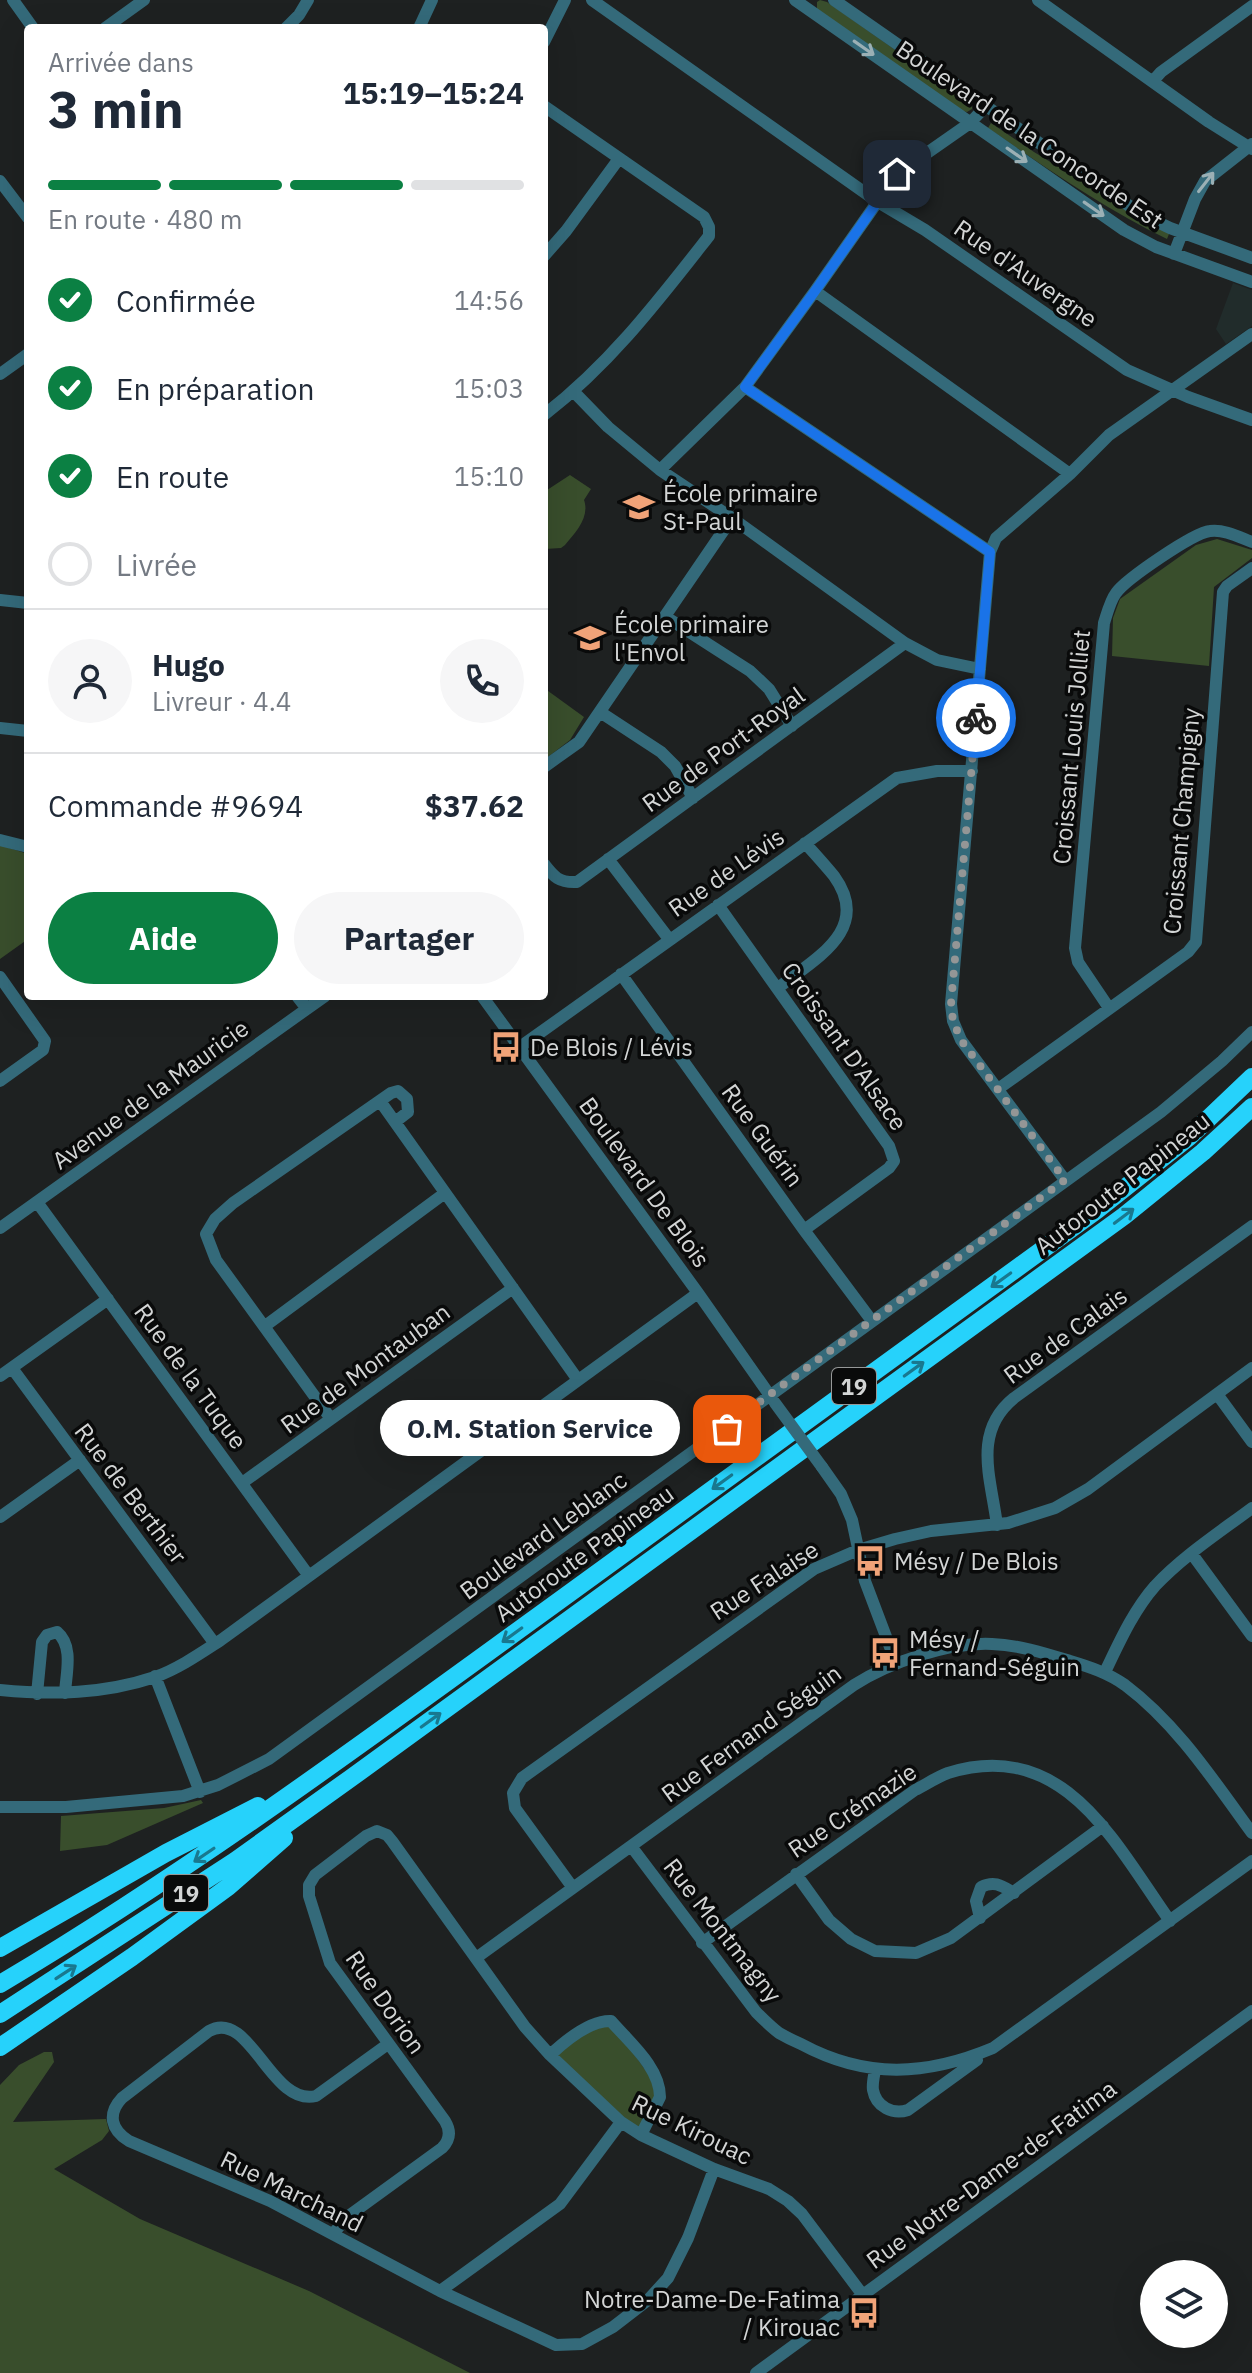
<!DOCTYPE html>
<html lang="fr">
<head>
<meta charset="utf-8">
<style>
  body { margin:0; font-family:"IBM Plex Sans",sans-serif; background:#f6f6f7; color:#1f2937; height:100vh; display:flex; flex-direction:column; font-size:30px; white-space:nowrap }
  * { box-sizing:border-box; margin:0 }
  p { font-size:26px; color:#747a83 }
  .icon { flex:none; width:44px; height:44px; fill:none; stroke:currentColor; stroke-width:2; stroke-linecap:round; stroke-linejoin:round }
  .map { position:relative; flex:1; overflow:hidden }
  .drawer { position:absolute; left:24px; top:24px; width:524px; height:976px; display:flex; flex-direction:column; background:#fff; border-radius:8px; box-shadow:0 8px 32px #0002 }
  .drawer>* { flex:none }
  .controls { position:absolute; left:1140px; top:2260px; display:grid; gap:16px }
  .controls a { display:grid; place-items:center; width:88px; height:88px; border-radius:50%; background:#fff; box-shadow:0 8px 32px #0002; font-size:40px }
  .pin { position:absolute; display:grid; place-items:center; width:68px; height:68px; color:#fff; margin:-34px; border-radius:16px; box-shadow:0 4px 12px #0006 }
  .courier { position:absolute; display:grid; place-items:center; width:80px; height:80px; margin:-40px; border:6px solid #1a73e8; border-radius:50%; background:#fff; color:#222; box-shadow:0 2px 10px #0007 }
  .bubble { position:absolute; height:56px; border-radius:28px; background:#fff; box-shadow:0 8px 32px #0002; font-size:26px; font-weight:700; line-height:56px; text-align:center }
  .summary em { font-style:normal; font-weight:700 }
  .summary div { display:flex; flex-direction:column-reverse }
  .summary { display:flex; align-items:center; justify-content:space-between; height:136px; padding:0 24px }
  h1 { font-size:52px; font-weight:700; line-height:60px }
  .bar { display:grid; grid-template-columns:repeat(4,1fr); gap:12px 8px; align-content:center; height:96px; padding:0 24px }
  .bar i { height:10px; border-radius:6px; background:#e0e1e3 }
  .bar .active { background:#0b8043 }
  .bar p { grid-column:span 4 }
  .line { display:flex; align-items:center; gap:20px; padding:0 24px; border-top:2px solid #e0e1e3 }
  .line div { flex:1 }
  .round { display:grid; place-items:center; flex:none; width:84px; height:84px; border-radius:42px; background:#f6f6f7 }
  ol { padding:0 24px; list-style:none }
  li { display:flex; align-items:center; gap:24px; height:88px }
  li p { margin-inline-start:auto }
  li .icon { padding:8px; border-radius:50%; background:#0b8043; color:#fff; stroke-width:4 }
  li:last-child { color:#747a83 }
  li i { width:44px; height:44px; border:4px solid #e0e1e3; border-radius:50% }
  .cta { display:flex; gap:16px; margin-top:auto; padding:16px 24px }
  .cta a { flex:1; height:92px; border-radius:48px; background:#0b8043; color:#fff; font-size:32px; font-weight:700; line-height:92px; text-align:center }
  .cta a+a { background:#f6f6f7; color:#1f2937 }
  .map>svg:first-child { display:block }
  .built { fill:#212c2b }
  .green { fill:#394e2c }
  .lines { fill:none; stroke-linecap:round; stroke-linejoin:round }
  .minor { stroke:#346a7a; stroke-width:12 }
  .highway { stroke:#26d2fb; stroke-width:18 }
  .minor-bridge { stroke:#346a7a; stroke-width:12 }
  .oneway { stroke:#9bb0b5 }
  .oneway2 { stroke:#19788f }
  .done { stroke:#949696; stroke-width:8; stroke-dasharray:0 14.4 }
  .route { stroke:#1a73e8; stroke-width:10 }
  .labels { text-anchor:middle; dominant-baseline:central; stroke-width:7; stroke-linejoin:round; paint-order:stroke }
  .shield { fill:#090a0a; stroke:#969898; stroke-width:2 }
  .shield-label { font-size:22px; font-weight:bold; fill:#d3d5d5 }
  .street-label { font-size:24px; fill:#d3d5d5; stroke:#090a0a }
  .poi-label { font-size:24px; fill:#d3d5d5; stroke:#090a0a; text-anchor:start }
</style>
</head>
<body>
<div class="map">
<svg width="1252" height="2373" viewBox="0 0 1252 2373">
  <rect width="100%" height="100%" fill="#1e2121"/>
  <path class="built" d="M1233,283L1252,290V326L1226,344L1216,329Z"/>
  <path class="green" d="M820,0L827,2L968,101L972,105V109L967,112L962,111L817,9V2Z
    M991,123L1034,152L1169,234L1167,239C1103,208 1046,168 988,128Z
    M570,475L591,489L584,500C590,517 576,532 565,545L561,548L545,549L544,567V492Z
    M1217,539L1252,550V558L1214,587L1209,666L1112,656L1113,618L1120,599L1196,545Z
    M544,688L584,717L570,740L544,760Z
    M0,845L28,854V939L0,959Z
    M201,1800L203,1803L107,1845L60,1851L61,1816L164,1808Z
    M611,2021L660,2091L641,2135L550,2055L563,2043Z
    M44,2052H52L54,2062L13,2122L106,2119L109,2131L102,2140L54,2169L140,2219L309,2291L470,2373H0V2085L19,2065Z"/>
  <g class="lines">
    <path class="minor" d="M13,0L33,28
      M592,0L878,202L925,230L1127,370L1188,397L1252,420
      M795,0L1124,230L1156,247L1252,282
      M834,0L1141,214L1170,228L1252,258
      M1038,0L1209,122L1252,149
      M105,28L144,0
      M286,28L299,15L308,0
      M419,28L432,0
      M544,42L565,0
      M1153,81L1161,72L1252,6
      M544,106L704,217L709,227V236C658,301 610,364 544,415
      M0,181L28,218
      M1174,254L1195,199L1205,181L1252,144
      M544,256L566,231L618,160
      M815,291L1070,474
      M0,374L28,354
      M745,387L990,552
      M574,392L608,427L660,470L732,518L905,643L937,660L980,669
      M660,470L745,387L815,291L897,174L970,123L986,106
      M0,600L28,603
      M666,617L750,671L769,689L792,726
      M600,712L661,752L675,766L693,798
      M0,728L28,731
      M544,767L579,742L732,518
      M0,840L28,847
      M608,859L669,939
      M544,864C554,877 559,883 577,882L905,643
      M718,905L889,1146L894,1161L889,1168L804,1230
      M621,974L804,1230L872,1321
      M0,977L45,1041L43,1050L0,1081
      M778,988C814,959 873,930 834,876C825,865 815,854 805,843
      M297,996L307,1009
      M482,996L698,1293L773,1400
      M1109,1008L1078,962L1075,948L1104,623C1107,614 1110,601 1116,593C1126,579 1193,533 1210,531C1224,529 1239,537 1252,542
      M520,1047L897,778L937,771H972
      M998,1089L1188,952L1196,942L1223,592L1227,586L1252,568
      M380,1101L578,1380
      M1065,1180L961,1040L953,1021L951,1004L990,552L996,538L1070,474L1109,435L1252,334
      M37,1202L309,1576
      M0,1228L325,996
      M265,1326L445,1193
      M12,1368L215,1644
      M0,1376L108,1299
      M1217,1394L1252,1442
      M331,1419L216,1260L206,1234L215,1219L233,1203L391,1093L398,1091L407,1099L408,1112L395,1122
      M822,1467L841,1494L852,1520L865,1581L896,1663
      M242,1483L513,1288
      M0,1517L80,1460
      M997,1525C991,1478 972,1432 1014,1398L1252,1226
      M1192,1554L1252,1636
      M1105,1672C1119,1643 1133,1611 1155,1586C1183,1556 1220,1532 1252,1508
      M155,1676L200,1792
      M0,1690C53,1695 104,1694 155,1677C178,1669 201,1653 221,1640L698,1293
      M37,1694L42,1642L47,1635L57,1632C74,1646 66,1674 65,1693
      M0,1807H66L183,1796L218,1785L269,1759L1161,1112L1222,1061L1252,1032
      M631,1846L756,2012C763,2019 771,2027 779,2033C786,2037 794,2041 801,2044C866,2079 926,2076 993,2048L1252,1861
      M796,1874L829,1920L851,1939L875,1951L916,1953L951,1938L1103,1826
      M573,1888L515,1808L513,1793L522,1778L814,1569L858,1550L895,1539L931,1531L1008,1523L1055,1508L1088,1489L1252,1368
      M980,1918L976,1901L981,1887C995,1880 1002,1886 1014,1893
      M702,1943L915,1790C925,1785 937,1777 948,1773C1064,1737 1114,1842 1170,1921
      M476,1958L854,1685C890,1662 949,1642 992,1644C1019,1645 1044,1653 1070,1661C1090,1667 1108,1673 1125,1685C1177,1724 1214,1781 1252,1833
      M388,2044L316,2096C271,2107 250,2008 209,2031L122,2098C107,2114 111,2130 129,2141L270,2201L440,2291L556,2345L582,2344L613,2327L648,2300L668,2278L688,2238L714,2169
      M550,2055C565,2041 590,2020 611,2021C629,2042 660,2067 660,2097L641,2135
      M875,2070C874,2076 872,2084 873,2090C876,2107 893,2115 908,2110L977,2060
      M333,2234L347,2217L442,2148C450,2140 451,2131 445,2121L330,1963L309,1896V1885L315,1875L366,1836L377,1831L387,1835L392,1841L525,2027L550,2055L621,2122L641,2135L714,2169L769,2189L788,2201L802,2214L862,2294
      M440,2291L560,2204L621,2122
      M756,2373L1252,2011"/>
    <path class="highway" d="M0,1948L166,1853L258,1806
      M0,1984C190,1871 367,1740 545,1611C729,1477 913,1344 1097,1210L1189,1137L1252,1077
      M0,2014L235,1861L351,1778L1124,1216L1203,1152L1252,1107
      M0,2047L132,1957L228,1887L284,1838"/>
    <path class="minor-bridge" d="M775,1403L822,1467"/>
  </g>
  <defs><path id="oneway-shaft" d="M-6 0H5M1.5-3L5.5 0L1.5 3" fill="none" stroke-width="1.6" stroke-linecap="round" stroke-linejoin="round" transform="scale(2)"/></defs>
  <g class="oneway">
    <use href="#oneway-shaft" transform="translate(864 48) rotate(35)"/>
    <use href="#oneway-shaft" transform="translate(1017 155) rotate(35)"/>
    <use href="#oneway-shaft" transform="translate(1206 182) rotate(-52)"/>
    <use href="#oneway-shaft" transform="translate(1094 209) rotate(35)"/>
  </g>
  <g class="oneway2">
    <use href="#oneway-shaft" transform="translate(1124 1216) rotate(-37)"/>
    <use href="#oneway-shaft" transform="translate(1001 1280) rotate(144)"/>
    <use href="#oneway-shaft" transform="translate(914 1369) rotate(-36)"/>
    <use href="#oneway-shaft" transform="translate(722 1482) rotate(144)"/>
    <use href="#oneway-shaft" transform="translate(512 1635) rotate(144)"/>
    <use href="#oneway-shaft" transform="translate(431 1720) rotate(-36)"/>
    <use href="#oneway-shaft" transform="translate(204 1855) rotate(146)"/>
    <use href="#oneway-shaft" transform="translate(66 1972) rotate(-33)"/>
  </g>
  <g class="lines">
    <path class="done" d="M727,1429L757,1404L1065,1180L961,1040L953,1021L951,1004L976,718"/>
    <path class="route" d="M897,174L815,291L745,387L990,552L976,718"/>
  </g>
  <defs>
    <symbol id="school-bare" viewBox="-9 -9 18 18"><path d="M0-5L7-2L0 1L-7-2ZM-4 1L0 2.5L4 1V4Q0 6-4 4Z" fill="#f0a378" stroke="#090a0a" stroke-width="2.5" paint-order="stroke"/></symbol>
    <symbol id="bus-bare" viewBox="-9 -9 18 18"><path d="M-5-6H5V4H4V6H2V4H-2V6H-4V4H-5ZM-3.5-4V0h7V-4ZM-3.5 1.2v1.5H-2V1.2ZM2 1.2v1.5H3.5V1.2Z" fill="#f0a378" stroke="#090a0a" stroke-width="2.5" paint-order="stroke"/></symbol>
  </defs>
  <g fill-rule="evenodd">
    <use href="#school-bare" x="617" y="485" width="44" height="44"/>
    <use href="#school-bare" x="568" y="616" width="44" height="44"/>
    <use href="#bus-bare" x="484" y="1025" width="44" height="44"/>
    <use href="#bus-bare" x="848" y="1539" width="44" height="44"/>
    <use href="#bus-bare" x="863" y="1631" width="44" height="44"/>
    <use href="#bus-bare" x="842" y="2291" width="44" height="44"/>
  </g>
  <g class="labels">
    <g class="shield">
      <rect x="832" y="1368" width="44" height="36" rx="6"/>
      <rect x="164" y="1875" width="44" height="36" rx="6"/>
    </g>
    <g class="shield-label">
      <text x="854" y="1386">19</text>
      <text x="186" y="1893">19</text>
    </g>
    <g class="street-label">
      <text transform="translate(1030 134) rotate(34)">Boulevard de la Concorde Est</text>
      <text transform="translate(1026 273) rotate(35)">Rue d'Auvergne</text>
      <text transform="translate(1071 747) rotate(-85)">Croissant Louis Jolliet</text>
      <text transform="translate(723 749) rotate(-36)">Rue de Port-Royal</text>
      <text transform="translate(1181 821) rotate(-85)">Croissant Champigny</text>
      <text transform="translate(726 872) rotate(-35)">Rue de Lévis</text>
      <text transform="translate(845 1046) rotate(55)">Croissant D'Alsace</text>
      <text transform="translate(150 1094) rotate(-36)">Avenue de la Mauricie</text>
      <text transform="translate(763 1135) rotate(54)">Rue Guérin</text>
      <text transform="translate(645 1182) rotate(54)">Boulevard De Blois</text>
      <text transform="translate(1122 1183) rotate(-38)">Autoroute Papineau</text>
      <text transform="translate(1065 1335) rotate(-36)">Rue de Calais</text>
      <text transform="translate(365 1368) rotate(-36)">Rue de Montauban</text>
      <text transform="translate(191 1376) rotate(54)">Rue de la Tuque</text>
      <text transform="translate(131 1493) rotate(53)">Rue de Berthier</text>
      <text transform="translate(543 1535) rotate(-36)">Boulevard Leblanc</text>
      <text transform="translate(584 1553) rotate(-36)">Autoroute Papineau</text>
      <text transform="translate(764 1580) rotate(-33)">Rue Falaise</text>
      <text transform="translate(751 1733) rotate(-36)">Rue Fernand Séguin</text>
      <text transform="translate(852 1810) rotate(-34)">Rue Crémazie</text>
      <text transform="translate(723 1930) rotate(52)">Rue Montmagny</text>
      <text transform="translate(386 2002) rotate(55)">Rue Dorion</text>
      <text transform="translate(692 2129) rotate(26)">Rue Kirouac</text>
      <text transform="translate(991 2174) rotate(-36)">Rue Notre-Dame-de-Fatima</text>
      <text transform="translate(292 2191) rotate(26)">Rue Marchand</text>
    </g>
    <g class="poi-label">
      <text x="663" y="493">École primaire<tspan x="663" dy="28">St-Paul</tspan></text>
      <text x="614" y="624">École primaire<tspan x="614" dy="28">l'Envol</tspan></text>
      <text x="530" y="1047">De Blois / Lévis</text>
      <text x="894" y="1561">Mésy / De Blois</text>
      <text x="909" y="1639">Mésy /<tspan x="909" dy="28">Fernand-Séguin</tspan></text>
      <text x="840" y="2299" text-anchor="end">Notre-Dame-De-Fatima<tspan x="840" dy="28">/ Kirouac</tspan></text>
    </g>
  </g>
</svg>
<div class="controls">
<a><svg class="icon" aria-label="layers" viewBox="0 0 24 24"><path d="M12 4l9 5-9 5-9-5zM3 14l9 5 9-5"/></svg></a>
</div>
<div class="pin" style="left:727px;top:1429px;background:#ea580c"><svg class="icon" aria-label="bag" viewBox="0 0 24 24"><path d="M5 8h14l-1 12H6zM9 8a3 3 0 0 1 6 0"/></svg></div>
<div class="pin" style="left:897px;top:174px;background:#1f2937"><svg class="icon" aria-label="home" viewBox="0 0 24 24"><path d="M3 11l9-7 9 7M6 9v11h12V9"/></svg></div>
<div class="courier" style="left:976px;top:718px"><svg class="icon" aria-label="bike" viewBox="0 0 24 24"><circle cx="6" cy="16" r="4"/><circle cx="18" cy="16" r="4"/><path d="M6 16l4-8h5l3 8M10 8l3 8H6M13 5h3"/></svg></div>
<div class="bubble" style="left:380px;top:1400px;width:300px">O.M. Station Service</div>
<section class="drawer">
<div class="summary"><div><h1>3 min</h1><p>Arrivée dans</p></div><em>15:19–15:24</em></div>
<div class="bar"><i class="active"></i><i class="active"></i><i class="active"></i><i></i><p>En route · 480 m</p></div>
<ol>
<li><svg class="icon" aria-label="check" viewBox="0 0 24 24"><path d="M5 12l5 5 9-10"/></svg>Confirmée<p>14:56</p></li>
<li><svg class="icon" aria-label="check" viewBox="0 0 24 24"><path d="M5 12l5 5 9-10"/></svg>En préparation<p>15:03</p></li>
<li><svg class="icon" aria-label="check" viewBox="0 0 24 24"><path d="M5 12l5 5 9-10"/></svg>En route<p>15:10</p></li>
<li><i></i>Livrée</li>
</ol>
<div class="line" style="height:144px"><a class="round"><svg class="icon" aria-label="person" viewBox="0 0 24 24"><circle cx="12" cy="8" r="4"/><path d="M4 21q1-7 8-7t8 7"/></svg></a><div><b>Hugo</b><p>Livreur · 4.4</p></div><a class="round"><svg class="icon" aria-label="phone" viewBox="0 0 24 24"><path d="M5 4h4l2 5-3 2q2 4 5 5l2-3 5 2v4C11 20 4 13 5 4z"/></svg></a></div>
<div class="line" style="height:104px"><div>Commande #9694</div><b>$37.62</b></div>
<div class="cta"><a>Aide</a><a>Partager</a></div>
</section>
</div>
</body>
</html>
